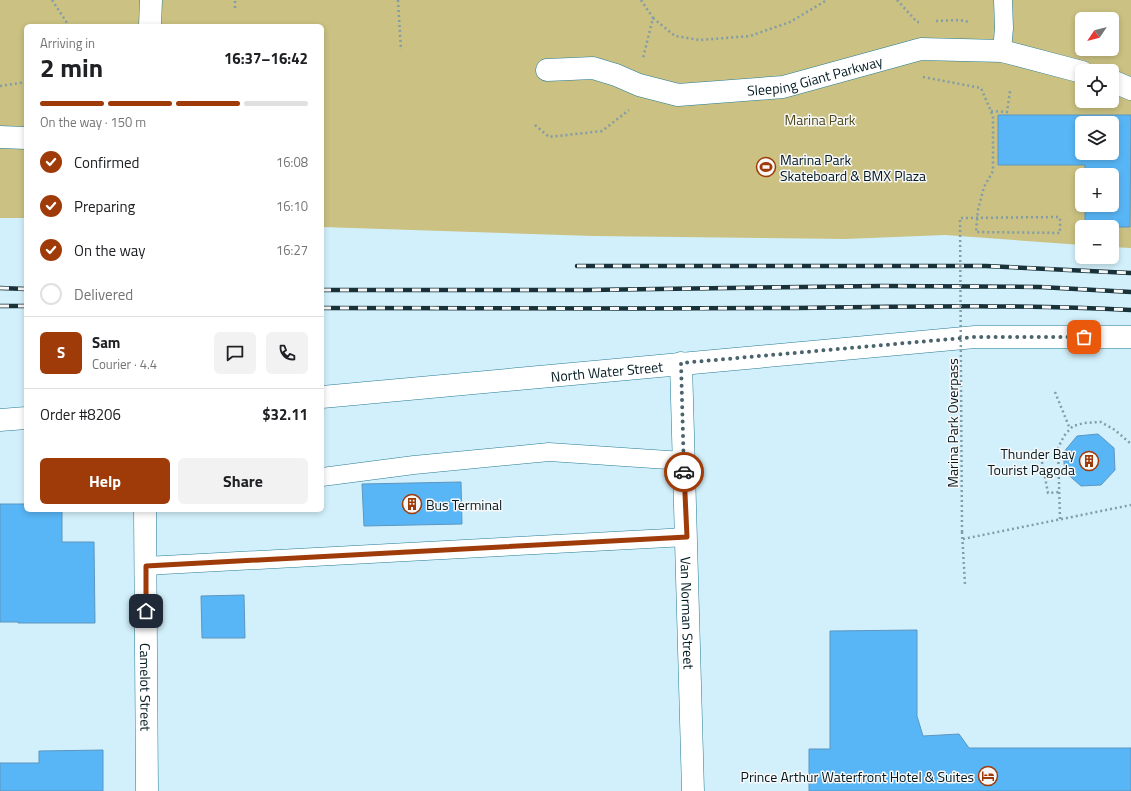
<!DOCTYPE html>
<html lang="en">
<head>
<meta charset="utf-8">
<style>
  body { margin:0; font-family:"Titillium Web",sans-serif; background:#f2f2f2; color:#202124; height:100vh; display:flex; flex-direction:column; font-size:15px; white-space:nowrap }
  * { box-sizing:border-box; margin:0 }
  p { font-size:13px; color:#757577 }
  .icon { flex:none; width:22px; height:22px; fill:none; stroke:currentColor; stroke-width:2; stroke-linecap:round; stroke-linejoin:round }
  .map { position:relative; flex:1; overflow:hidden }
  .sheet { position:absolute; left:24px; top:24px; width:300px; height:488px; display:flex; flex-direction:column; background:#fff; border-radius:6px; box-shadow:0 2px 6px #0003 }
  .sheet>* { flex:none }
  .needle { width:26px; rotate:235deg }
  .fabs { position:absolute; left:1075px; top:12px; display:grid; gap:8px }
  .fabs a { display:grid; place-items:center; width:44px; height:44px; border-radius:6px; background:#fff; box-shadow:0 2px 6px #0003; font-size:20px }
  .pin { position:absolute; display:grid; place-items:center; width:34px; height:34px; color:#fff; margin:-17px; border-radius:8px; box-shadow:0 2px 6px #0006 }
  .courier { position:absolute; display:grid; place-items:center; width:40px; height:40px; margin:-20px; border:3px solid #9f3b08; border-radius:50%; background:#fff; color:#222; box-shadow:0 1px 5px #0007 }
  .headline em { font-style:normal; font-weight:700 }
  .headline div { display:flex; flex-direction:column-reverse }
  .headline { display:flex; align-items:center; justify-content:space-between; height:68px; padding:0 16px }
  h1 { font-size:26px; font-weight:700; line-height:30px }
  .bar { display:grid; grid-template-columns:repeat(4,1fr); gap:6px 4px; align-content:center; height:48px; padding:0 16px }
  .bar i { height:5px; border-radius:3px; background:#e0e0e0 }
  .bar .current { background:#9f3b08 }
  .bar p { grid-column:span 4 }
  .line { display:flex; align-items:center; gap:10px; padding:0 16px; border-top:1px solid #e0e0e0 }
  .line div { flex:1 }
  .round { display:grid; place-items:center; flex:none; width:42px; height:42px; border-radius:6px; background:#f2f2f2 }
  ol { padding:0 16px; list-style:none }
  li { display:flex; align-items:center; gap:12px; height:44px }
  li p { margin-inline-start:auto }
  li .icon { padding:4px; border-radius:50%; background:#9f3b08; color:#fff; stroke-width:4 }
  li:last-child { color:#757577 }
  li i { width:22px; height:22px; border:2px solid #e0e0e0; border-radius:50% }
  .action { display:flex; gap:8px; margin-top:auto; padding:8px 16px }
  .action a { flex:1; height:46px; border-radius:6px; background:#9f3b08; color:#fff; font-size:16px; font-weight:700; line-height:46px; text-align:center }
  .action a+a { background:#f2f2f2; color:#202124 }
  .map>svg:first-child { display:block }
  .green { fill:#cac182; fill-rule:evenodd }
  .building { fill:#58b6f6; stroke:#5d96c0; fill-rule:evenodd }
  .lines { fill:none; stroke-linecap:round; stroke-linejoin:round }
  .service-casing { stroke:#267b94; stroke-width:19 }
  .minor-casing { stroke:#267b94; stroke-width:23 }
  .tertiary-casing { stroke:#267b94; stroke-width:23 }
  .secondary-casing { stroke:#267b94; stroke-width:23 }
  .path { stroke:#829da7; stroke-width:2.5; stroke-dasharray:2 3; stroke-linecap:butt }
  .service { stroke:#fff; stroke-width:18 }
  .minor { stroke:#fff; stroke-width:22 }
  .tertiary { stroke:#fff; stroke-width:22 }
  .secondary { stroke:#fff; stroke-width:22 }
  .rail-casing { stroke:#19323a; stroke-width:4.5 }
  .rail { stroke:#f8f8f8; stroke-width:3; stroke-dasharray:9; stroke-linecap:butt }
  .path-bridge { stroke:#829da7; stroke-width:2.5; stroke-dasharray:2 3; stroke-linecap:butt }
  .done { stroke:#4a646d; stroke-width:4; stroke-dasharray:0 7.2 }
  .route { stroke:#9f3b08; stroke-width:5 }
  .labels { text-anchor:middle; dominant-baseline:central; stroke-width:3; stroke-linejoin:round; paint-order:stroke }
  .street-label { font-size:14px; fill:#011921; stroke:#f8f8f8 }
  .park-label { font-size:14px; fill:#4f491c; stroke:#f8f8f8 }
  .poi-label { font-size:14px; fill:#011921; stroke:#f8f8f8; text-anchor:start }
</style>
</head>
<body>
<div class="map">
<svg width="1131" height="791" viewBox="0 0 1131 791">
  <rect width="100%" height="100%" fill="#d2f0fb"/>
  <path class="green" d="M0,0H1131V248L1112,247V227H1082V245L945,235L845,239L593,236L322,227V26H26V218H0ZM1082,19H1112V49H1082ZM1082,71H1112V101H1082ZM1082,123H1112V153H1082ZM1082,175H1112V205H1082Z"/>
  <path class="building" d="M998,115H1131L1130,227H1085V205H1112V175H1085V165H998ZM1082,123H1112V153H1082Z
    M1098,434L1114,448L1115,470L1101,485L1081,486L1065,472L1063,453L1077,436Z
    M461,482L462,524L364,526L362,484Z
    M0,504H26V510H62V542H94L95,623H18V622H0Z
    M244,595L245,638H202L201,596Z
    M917,630V716L923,736L959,734L969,748H1131V791H809V749H830V631Z
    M103,750V791H0V763H39V751Z"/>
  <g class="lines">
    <defs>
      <path id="service" d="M1002,51L1004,28L1003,0
        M322,477L414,465L549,452L683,461
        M145,566L687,537"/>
      <g id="minor">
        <path d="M150,26L151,0"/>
        <path id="s1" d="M547,70L593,68L616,75L639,85L678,95L783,87L921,49L1002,51L1082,72"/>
        <path d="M1112,81L1131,89"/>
        <path d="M0,137L26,138"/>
        <path id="s2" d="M681,363L693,791"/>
      </g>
      <g id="tertiary">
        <path id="s3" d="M145,510L147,791"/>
      </g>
      <g id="secondary">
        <path id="s4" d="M322,397L975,337H1131"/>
        <path d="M0,420L26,418"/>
      </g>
    </defs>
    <use href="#service" class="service-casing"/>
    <use href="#minor" class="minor-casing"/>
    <use href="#tertiary" class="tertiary-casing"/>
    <use href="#secondary" class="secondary-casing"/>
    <path class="path" d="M52,0L69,26
      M398,0L401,50
      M641,0L653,18L643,58
      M897,0L917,22H919
      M235,8V0
      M653,18L675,36L700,40L750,36L790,22L827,0
      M936,21L959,20L970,22
      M923,77L981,88L993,116V171L984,187L978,210L976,232L1060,233V217
      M0,86L26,82
      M991,111L1007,112L1010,91
      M535,125L549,137L602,131L629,110
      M1055,392L1070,429
      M1041,457L1048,493L1059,492
      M1060,519L1058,448L1064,436L1070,429L1073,426L1084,423L1101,422L1115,430L1131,444
      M962,532L965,584
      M963,539L1131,505"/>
    <use href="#service" class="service"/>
    <use href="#minor" class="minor"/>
    <use href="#tertiary" class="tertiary"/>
    <use href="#secondary" class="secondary"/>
    <defs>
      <path id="rail" d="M577,266H986L1131,273
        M0,288L26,289
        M322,290H587L881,286L1040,287L1131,292
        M0,306H26
        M322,308C478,308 634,309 790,308C903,307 1017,304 1131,310"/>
    </defs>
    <use href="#rail" class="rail-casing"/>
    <use href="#rail" class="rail"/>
    <path class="path-bridge" d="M962,532L960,218L1060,217"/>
  </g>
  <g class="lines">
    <path class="done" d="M684,472L681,363L974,337H1084"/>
    <path class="route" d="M146,611V566L687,537L684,472"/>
  </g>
  <defs>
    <symbol id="stadium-ring" viewBox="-11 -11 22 22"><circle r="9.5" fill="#f8f8f8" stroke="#9f3b08" stroke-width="1.5"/><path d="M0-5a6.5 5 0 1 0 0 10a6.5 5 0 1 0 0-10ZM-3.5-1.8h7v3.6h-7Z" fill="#9f3b08"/></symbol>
    <symbol id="building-ring" viewBox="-11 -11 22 22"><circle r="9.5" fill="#f8f8f8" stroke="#9f3b08" stroke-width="1.5"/><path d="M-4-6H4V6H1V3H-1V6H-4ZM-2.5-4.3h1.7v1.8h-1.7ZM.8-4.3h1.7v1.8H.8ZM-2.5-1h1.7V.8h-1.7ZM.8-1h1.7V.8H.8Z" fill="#9f3b08"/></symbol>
    <symbol id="hotel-ring" viewBox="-11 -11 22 22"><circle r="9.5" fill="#f8f8f8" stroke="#9f3b08" stroke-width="1.5"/><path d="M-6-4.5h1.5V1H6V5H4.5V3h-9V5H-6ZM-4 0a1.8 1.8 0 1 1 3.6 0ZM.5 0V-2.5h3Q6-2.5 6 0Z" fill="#9f3b08"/></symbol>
  </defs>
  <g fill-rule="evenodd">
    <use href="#stadium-ring" x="755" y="156" width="22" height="22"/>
    <use href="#building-ring" x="1078" y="450" width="22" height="22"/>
    <use href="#building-ring" x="401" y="493" width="22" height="22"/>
    <use href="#hotel-ring" x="977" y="765" width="22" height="22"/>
  </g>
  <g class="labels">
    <g class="street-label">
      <text stroke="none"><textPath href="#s1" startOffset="274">Sleeping Giant Parkway</textPath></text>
      <text stroke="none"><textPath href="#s4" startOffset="286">North Water Street</textPath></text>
      <text transform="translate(952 423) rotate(-90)">Marina Park Overpass</text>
      <text stroke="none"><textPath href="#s2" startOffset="250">Van Norman Street</textPath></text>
      <text stroke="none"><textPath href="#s3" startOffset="177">Camelot Street</textPath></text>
    </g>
    <g class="park-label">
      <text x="820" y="119">Marina Park</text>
    </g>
    <g class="poi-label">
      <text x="780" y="159">Marina Park<tspan x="780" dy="16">Skateboard &amp; BMX Plaza</tspan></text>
      <text x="1075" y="453" text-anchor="end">Thunder Bay<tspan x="1075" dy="16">Tourist Pagoda</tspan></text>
      <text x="426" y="504">Bus Terminal</text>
      <text x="974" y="776" text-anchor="end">Prince Arthur Waterfront Hotel &amp; Suites</text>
    </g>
  </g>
</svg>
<div class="fabs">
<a><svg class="needle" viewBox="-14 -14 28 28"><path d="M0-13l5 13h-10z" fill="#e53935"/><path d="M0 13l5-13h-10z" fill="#757577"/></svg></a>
<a><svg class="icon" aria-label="locate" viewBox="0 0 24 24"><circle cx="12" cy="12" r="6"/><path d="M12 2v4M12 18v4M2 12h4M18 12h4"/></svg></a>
<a><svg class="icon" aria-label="layers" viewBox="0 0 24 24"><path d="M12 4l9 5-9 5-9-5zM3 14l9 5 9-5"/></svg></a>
<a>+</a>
<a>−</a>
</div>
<div class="pin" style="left:1084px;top:337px;background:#ea580c"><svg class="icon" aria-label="bag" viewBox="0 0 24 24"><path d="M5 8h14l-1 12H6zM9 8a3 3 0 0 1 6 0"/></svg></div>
<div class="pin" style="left:146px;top:611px;background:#1f2937"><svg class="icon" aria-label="home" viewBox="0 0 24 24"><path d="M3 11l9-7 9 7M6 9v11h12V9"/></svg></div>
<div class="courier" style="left:684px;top:472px"><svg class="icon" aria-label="car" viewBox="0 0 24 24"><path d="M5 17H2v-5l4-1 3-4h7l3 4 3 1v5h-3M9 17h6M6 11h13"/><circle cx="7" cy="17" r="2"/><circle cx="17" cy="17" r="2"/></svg></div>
<section class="sheet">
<div class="headline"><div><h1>2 min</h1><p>Arriving in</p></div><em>16:37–16:42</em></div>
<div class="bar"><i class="current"></i><i class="current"></i><i class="current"></i><i></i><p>On the way · 150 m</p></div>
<ol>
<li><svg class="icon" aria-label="check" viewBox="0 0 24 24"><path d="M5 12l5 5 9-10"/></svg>Confirmed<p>16:08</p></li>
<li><svg class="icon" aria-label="check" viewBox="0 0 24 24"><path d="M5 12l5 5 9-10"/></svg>Preparing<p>16:10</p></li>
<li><svg class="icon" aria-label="check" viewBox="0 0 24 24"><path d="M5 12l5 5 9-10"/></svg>On the way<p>16:27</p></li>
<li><i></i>Delivered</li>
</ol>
<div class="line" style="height:72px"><b class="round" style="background:#9f3b08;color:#fff">S</b><div><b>Sam</b><p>Courier · 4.4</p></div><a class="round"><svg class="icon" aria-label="chat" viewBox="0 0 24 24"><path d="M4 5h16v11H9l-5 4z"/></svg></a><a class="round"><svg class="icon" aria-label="phone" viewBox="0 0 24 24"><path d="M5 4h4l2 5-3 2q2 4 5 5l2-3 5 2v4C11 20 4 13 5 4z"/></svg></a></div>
<div class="line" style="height:52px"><div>Order #8206</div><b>$32.11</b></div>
<div class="action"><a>Help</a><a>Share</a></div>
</section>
</div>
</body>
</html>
